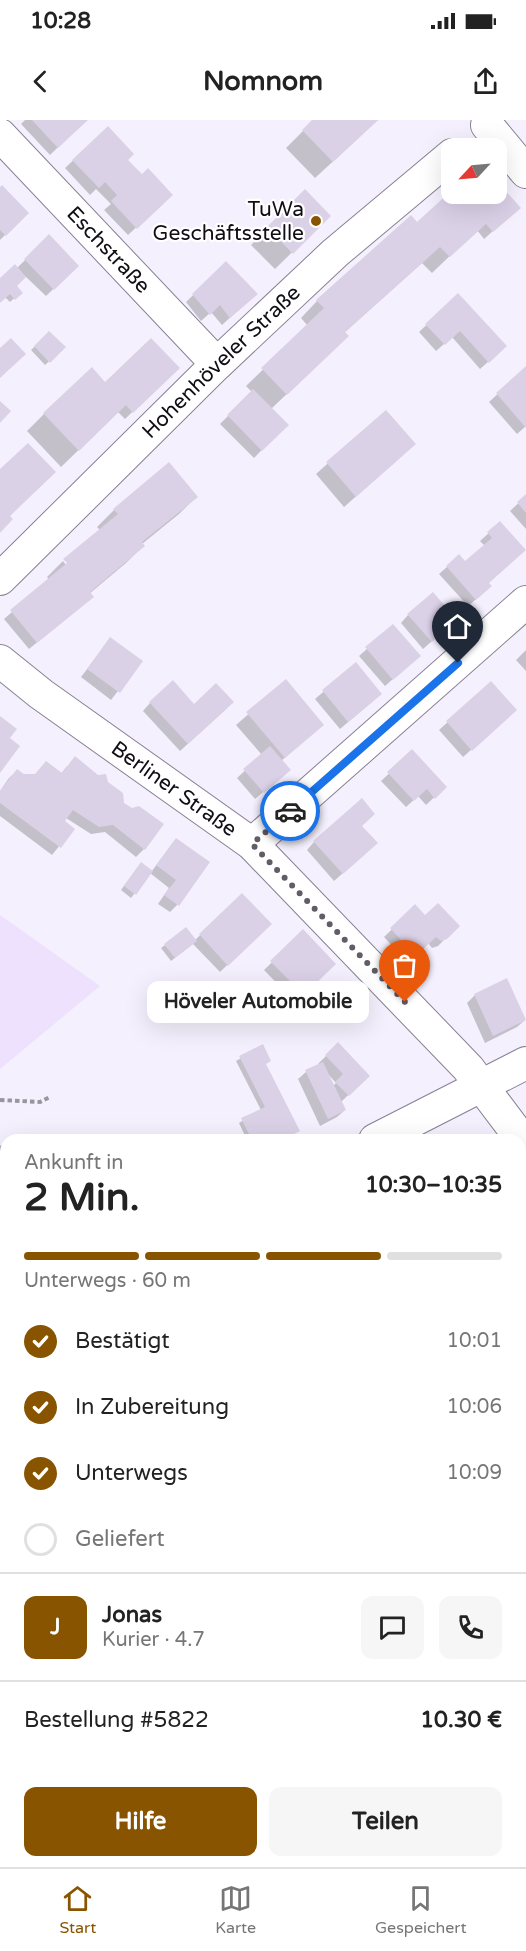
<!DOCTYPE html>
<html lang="de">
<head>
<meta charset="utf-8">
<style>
  body { margin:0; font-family:"Varela Round",sans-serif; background:#f6f6f6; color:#222; height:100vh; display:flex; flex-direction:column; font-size:22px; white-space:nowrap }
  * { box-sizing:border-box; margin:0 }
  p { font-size:20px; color:#767676 }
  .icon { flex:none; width:33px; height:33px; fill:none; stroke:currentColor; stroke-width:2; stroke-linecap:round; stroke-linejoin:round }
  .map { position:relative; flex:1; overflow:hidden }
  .sheet { position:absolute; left:0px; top:1014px; width:526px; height:734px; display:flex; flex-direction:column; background:#fff; border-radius:18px 18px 0 0; box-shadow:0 6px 24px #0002 }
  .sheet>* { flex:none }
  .needle { width:39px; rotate:244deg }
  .fabs { position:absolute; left:441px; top:18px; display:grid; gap:12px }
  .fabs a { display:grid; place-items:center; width:66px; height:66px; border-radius:12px; background:#fff; box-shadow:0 6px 24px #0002; font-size:30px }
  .pin { position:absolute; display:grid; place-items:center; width:51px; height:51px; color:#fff; margin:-62px -26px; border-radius:50% 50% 50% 0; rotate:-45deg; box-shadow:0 0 6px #0007 }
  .pin .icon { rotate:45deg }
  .courier { position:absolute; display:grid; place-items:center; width:60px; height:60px; margin:-30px; border:4px solid #1a73e8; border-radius:50%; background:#fff; color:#222; box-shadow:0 2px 8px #0007 }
  .bubble { position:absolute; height:42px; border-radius:12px; background:#fff; box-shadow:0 6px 24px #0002; font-size:20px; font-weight:700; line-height:42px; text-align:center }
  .headline em { font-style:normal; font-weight:700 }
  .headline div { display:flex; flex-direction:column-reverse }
  .headline { display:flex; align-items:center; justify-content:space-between; height:102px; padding:0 24px }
  h1 { font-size:39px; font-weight:700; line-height:45px }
  .bar { display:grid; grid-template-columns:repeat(4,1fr); gap:9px 6px; align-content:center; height:72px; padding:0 24px }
  .bar i { height:8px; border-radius:4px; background:#e0e0e0 }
  .bar .on { background:#895400 }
  .bar p { grid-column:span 4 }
  .line { display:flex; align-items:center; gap:15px; padding:0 24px; border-top:2px solid #e0e0e0 }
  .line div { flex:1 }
  .round { display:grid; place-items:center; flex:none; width:63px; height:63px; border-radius:12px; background:#f6f6f6 }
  ol { padding:0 24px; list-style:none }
  li { display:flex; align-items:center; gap:18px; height:66px }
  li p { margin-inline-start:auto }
  li .icon { padding:6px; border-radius:50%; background:#895400; color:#fff; stroke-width:4 }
  li:last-child { color:#767676 }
  li i { width:33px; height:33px; border:3px solid #e0e0e0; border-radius:50% }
  .primary-button { display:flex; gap:12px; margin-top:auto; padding:12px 24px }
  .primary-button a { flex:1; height:69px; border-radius:12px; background:#895400; color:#fff; font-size:24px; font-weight:700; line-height:69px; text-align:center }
  .primary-button a+a { background:#f6f6f6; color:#222 }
  .status { display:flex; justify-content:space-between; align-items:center; height:42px; padding:0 30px; background:#fff; direction:ltr }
  .status svg { height:16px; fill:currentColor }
  header { display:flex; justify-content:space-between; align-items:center; height:78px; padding:0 24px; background:#fff; font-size:27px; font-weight:700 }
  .tabs { display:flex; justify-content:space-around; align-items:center; height:84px; border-top:2px solid #e0e0e0; background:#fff; font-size:16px; color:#767676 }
  .tabs a { display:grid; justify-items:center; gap:3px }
  .tabs .on { color:#895400 }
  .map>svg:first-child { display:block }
  .built { fill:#eee1fd }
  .shadow { fill:#0003; fill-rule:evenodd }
  .building { fill:#dbd1e7 }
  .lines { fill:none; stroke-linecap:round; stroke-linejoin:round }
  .minor-casing { stroke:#898094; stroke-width:34 }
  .path { stroke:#99959f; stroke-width:4; stroke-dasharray:4.5 3; stroke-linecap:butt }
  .minor { stroke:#fff; stroke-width:32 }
  .done { stroke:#615c66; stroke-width:6; stroke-dasharray:0 10.8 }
  .route { stroke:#1a73e8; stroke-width:8 }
  .poi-dot { fill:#895400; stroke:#fff; stroke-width:2 }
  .labels { text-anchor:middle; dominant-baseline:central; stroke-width:4.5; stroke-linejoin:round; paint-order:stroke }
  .poi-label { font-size:21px; fill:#110d14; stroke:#fff; text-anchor:end }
  .street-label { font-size:21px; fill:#110d14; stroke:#fff }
</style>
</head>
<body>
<div class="status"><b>10:28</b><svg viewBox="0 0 49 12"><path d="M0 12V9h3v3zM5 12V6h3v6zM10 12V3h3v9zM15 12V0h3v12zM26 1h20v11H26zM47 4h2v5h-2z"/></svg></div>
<header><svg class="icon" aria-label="back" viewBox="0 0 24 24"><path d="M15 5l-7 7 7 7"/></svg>Nomnom<svg class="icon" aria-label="share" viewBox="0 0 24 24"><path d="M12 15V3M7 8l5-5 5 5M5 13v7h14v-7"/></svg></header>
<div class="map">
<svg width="526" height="1747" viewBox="0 0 526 1747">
  <rect width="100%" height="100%" fill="#f5f0fd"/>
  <path class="built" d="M0,795L100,866L0,949Z"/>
  <path class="shadow" d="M25,0H86L50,35L21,4Z
    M314,0H378L315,58L286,28Z
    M108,8L126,40L142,56L171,75L128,115L104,90L111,84L96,69L90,75L65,48Z
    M0,69L27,93L0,120Z
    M305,71L329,96L275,149L251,125Z
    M452,74H496L511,95L484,119L477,110L432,153L422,143L344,213L330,233L271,289L286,305L254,338L220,304L252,272L246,266L308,206L301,198L317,181L417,104Z
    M49,116L77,146L46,176L25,156L15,166L21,172L10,182L5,177L0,182V160L16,149Z
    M226,143L248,181L222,205L211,192L201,201L186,182Z
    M458,175L497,234L480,249L452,217L436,231L419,212Z
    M49,213L64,227L45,245L31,230Z
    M178,248L125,299L118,292L61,347L27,311L44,294L105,263Z
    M526,248V306L517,314L489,282Z
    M385,292L403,335L344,387L316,354Z
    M526,376V409L510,391Z
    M196,377L179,394L142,424L143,426L126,443L89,474L84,484L29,529L4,499L49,460L47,457L63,441L66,445L101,411L97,407L114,390Z
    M500,403L487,463L482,474L468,486L439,454L447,447L465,443L485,426L480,421Z
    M408,495L447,508L423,529L401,503Z
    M393,506L411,543L385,566L359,536Z
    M110,519L141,541L111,580L81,557Z
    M526,530V551L516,540Z
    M356,544L372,582L340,609L315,579Z
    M286,561L322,605L281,641V657L255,679L237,658L262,635L236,605Z
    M491,563L507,598L463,637L439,610Z
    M150,583L194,586L225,590L180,631L143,591Z
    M412,632L445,667L426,685L418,676L406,687L381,661Z
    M46,643L61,654L67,646L107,663L123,683L144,729L136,737L105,712L91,714L66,698L63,702L73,709L52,735L0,696V671L9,658L17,651L24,656H34Z
    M360,706L368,731L334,761L307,730L314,722Z
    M176,720L177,785L170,792L158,784L169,768L150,753L131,778L121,770L137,748L151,752Z
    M242,775L269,804L220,852L193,824L171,841L161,828L165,825L194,821Z
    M415,787L425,797L458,806L438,826L432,828L428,823L407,842L384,817Z
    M303,812L334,844L295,882L264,850Z
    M506,860L525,900L517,907L485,923L467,883L474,876Z
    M338,924L368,956L341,982L345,990L337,997L320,1006L298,959L306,952L319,945L318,944ZM328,954L336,963L333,966Z
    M262,926L265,945L298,1011L283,1020H247L239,1003L261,990L236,941Z
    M526,1160V1183L520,1176V1164Z
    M526,1728V1747H490L496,1742H520Z
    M427,1742H479L483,1747H431Z"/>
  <path class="building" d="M32,0H88L58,28Z
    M312,0H378L333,42L302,10Z
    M108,6L134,34L128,40L142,54L148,48L173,75L137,109L111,81L117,75L105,62L99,68L72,40Z
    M496,60L521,88L493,112L486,104L450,137L440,127L345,212L349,216L287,275L261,248L324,188L316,180L411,95L417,102L452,70V74H496Z
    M2,65L29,93L6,116L0,110V67Z
    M305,69L331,96L293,134L267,107Z
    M49,114L79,146L54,170L24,139Z
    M226,141L258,174L230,198L220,185L210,195L192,174Z
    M15,144L26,157L17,166L23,173L15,180L10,174L0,183V158Z
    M458,173L507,226L489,243L460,211L445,225L425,204Z
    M49,211L66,227L50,243L34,226Z
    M11,218L26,234L0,258V228Z
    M151,218L180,248L133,293L126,285L79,331L43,293L92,247L105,262Z
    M526,246V308L496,273Z
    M253,269L289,305L262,331L227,295Z
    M0,281L11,291L0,303Z
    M386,290L416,324L356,377L326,342Z
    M28,323L56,352L10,396L13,399L0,413V349Z
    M169,342L198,377L142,422L145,426L90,472L94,477L37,523L10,490L67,443L63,439L118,394L113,389Z
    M526,374V393L517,382Z
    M500,401L526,430L489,463L492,466L476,480L446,446L459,434L465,441L492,418L487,412Z
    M433,472L457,500L432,522L407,494Z
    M393,504L421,536L393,560L365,527Z
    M110,517L143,541L120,573L87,549Z
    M356,542L382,574L348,602L322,570Z
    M286,559L324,605L285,638L246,592Z
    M173,560L194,584L216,563L234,582L188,624L149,582Z
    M491,561L517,590L472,631L446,601Z
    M0,596L17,609L10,618L20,626L0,653Z
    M270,626L291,650L264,673L243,649Z
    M412,629L447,667L435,679L427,669L414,681L387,652Z
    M75,636L98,655L106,654L108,662L123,673L124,683L132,688L139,686L164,704L145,730L113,705L99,707L73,690L65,701L75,709L61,728L0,683V671L17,649L24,654H35L46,641L62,653Z
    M362,678L375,694L362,706L378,723L343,754L313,721Z
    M176,718L210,742L179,786L164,775L176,760L156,745Z
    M141,742L153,751L136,775L124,766Z
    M242,773L272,804L228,846L199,814Z
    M438,783L460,806L447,819L441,821L436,817L416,836L390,808L415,784L425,795Z
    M186,807L197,821L175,838L164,824Z
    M303,809L336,844L304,875L270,841Z
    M507,858L526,900L493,916L474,874Z
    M338,922L370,956L349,976L335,962L343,954L325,935Z
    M263,924L271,941L266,944L300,1011L282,1020H252L241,998L265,987L239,936Z
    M323,942L346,990L328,999L305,950Z
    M526,1085V1136L520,1140V1090Z
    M0,1121L6,1133V1168L0,1171Z
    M526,1158V1175L520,1168V1162Z
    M526,1239V1295L520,1288V1243Z
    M0,1265L6,1277V1285L0,1288Z
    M6,1718V1742H31L32,1744L26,1747H0V1721Z
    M522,1720L526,1725V1747H496L492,1742H520V1721Z
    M348,1742H376L380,1747H340Z
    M440,1742H480L484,1747H444Z"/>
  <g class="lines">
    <defs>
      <g id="minor">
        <path d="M487,5L526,52"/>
        <path id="s1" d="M0,15L217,244"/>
        <path id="s2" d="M0,459L217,244L335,133L452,35"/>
        <path id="s3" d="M0,541L41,574L252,724L468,948L526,1025"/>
        <path d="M252,724L526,482"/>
        <path d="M375,1020L526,943"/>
        <path d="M0,1208L6,1205"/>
        <path d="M408,1742L412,1747"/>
      </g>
    </defs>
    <use href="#minor" class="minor-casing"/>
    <path class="path" d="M0,980L40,982L50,977
      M0,1026L6,1035
      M520,1335L526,1331
      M0,1692L6,1688"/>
    <use href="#minor" class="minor"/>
  </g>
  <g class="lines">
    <path class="done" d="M290,691L252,724L405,882"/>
    <path class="route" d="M290,691L458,543"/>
  </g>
  <circle class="poi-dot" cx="316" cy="101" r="6"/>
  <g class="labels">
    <g class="poi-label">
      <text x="304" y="89">TuWa<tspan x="304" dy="24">Geschäftsstelle</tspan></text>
    </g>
    <g class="street-label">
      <text stroke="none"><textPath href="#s1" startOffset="158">Eschstraße</textPath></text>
      <text stroke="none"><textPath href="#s2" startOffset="310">Hohenhöveler Straße</textPath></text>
      <text stroke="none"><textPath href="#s3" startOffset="216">Berliner Straße</textPath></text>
    </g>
  </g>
</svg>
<div class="fabs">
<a><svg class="needle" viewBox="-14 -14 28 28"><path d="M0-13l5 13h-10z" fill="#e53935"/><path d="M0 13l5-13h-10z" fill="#767676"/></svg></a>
</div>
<div class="pin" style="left:405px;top:882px;background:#ea580c"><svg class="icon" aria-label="bag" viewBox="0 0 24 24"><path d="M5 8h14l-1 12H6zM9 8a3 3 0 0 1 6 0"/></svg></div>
<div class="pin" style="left:458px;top:543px;background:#1f2937"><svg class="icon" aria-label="home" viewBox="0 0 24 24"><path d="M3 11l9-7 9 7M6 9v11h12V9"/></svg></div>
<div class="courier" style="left:290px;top:691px"><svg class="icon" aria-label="car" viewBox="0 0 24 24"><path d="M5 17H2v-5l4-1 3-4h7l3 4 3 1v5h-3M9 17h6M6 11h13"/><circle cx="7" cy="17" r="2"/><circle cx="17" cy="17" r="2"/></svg></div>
<div class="bubble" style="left:147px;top:861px;width:222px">Höveler Automobile</div>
<section class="sheet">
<div class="headline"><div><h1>2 Min.</h1><p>Ankunft in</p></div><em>10:30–10:35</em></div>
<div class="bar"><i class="on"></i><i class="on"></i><i class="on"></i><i></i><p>Unterwegs · 60 m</p></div>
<ol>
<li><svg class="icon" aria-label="check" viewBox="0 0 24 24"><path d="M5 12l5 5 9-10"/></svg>Bestätigt<p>10:01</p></li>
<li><svg class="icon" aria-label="check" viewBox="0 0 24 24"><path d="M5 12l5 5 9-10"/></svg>In Zubereitung<p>10:06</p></li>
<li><svg class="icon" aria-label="check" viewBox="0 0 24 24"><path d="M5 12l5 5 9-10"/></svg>Unterwegs<p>10:09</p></li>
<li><i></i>Geliefert</li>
</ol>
<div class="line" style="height:108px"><b class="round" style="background:#895400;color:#fff">J</b><div><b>Jonas</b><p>Kurier · 4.7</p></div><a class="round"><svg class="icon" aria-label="chat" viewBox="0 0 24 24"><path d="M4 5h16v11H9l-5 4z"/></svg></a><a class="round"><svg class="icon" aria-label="phone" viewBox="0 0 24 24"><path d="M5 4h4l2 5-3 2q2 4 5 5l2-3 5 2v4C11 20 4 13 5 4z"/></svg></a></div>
<div class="line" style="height:78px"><div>Bestellung #5822</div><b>10.30 €</b></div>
<div class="primary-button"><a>Hilfe</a><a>Teilen</a></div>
</section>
</div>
<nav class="tabs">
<a class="on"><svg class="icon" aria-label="home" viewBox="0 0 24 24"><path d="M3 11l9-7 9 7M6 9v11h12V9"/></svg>Start</a>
<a><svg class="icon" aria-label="map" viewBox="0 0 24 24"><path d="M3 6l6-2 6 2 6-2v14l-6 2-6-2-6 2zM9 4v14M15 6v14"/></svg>Karte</a>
<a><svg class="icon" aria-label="saved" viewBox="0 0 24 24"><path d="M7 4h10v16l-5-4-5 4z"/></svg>Gespeichert</a>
</nav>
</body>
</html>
